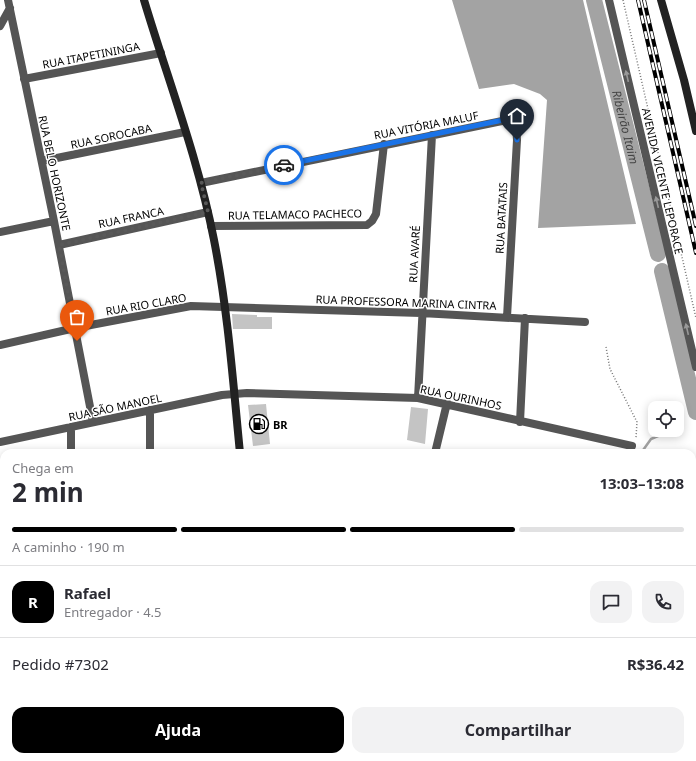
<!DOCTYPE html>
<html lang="pt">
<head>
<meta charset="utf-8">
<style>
  body { margin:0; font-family:"Noto Sans",sans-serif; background:#f2f2f3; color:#2b2b33; height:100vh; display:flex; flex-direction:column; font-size:15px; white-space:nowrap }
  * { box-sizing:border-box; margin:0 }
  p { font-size:13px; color:#7c7c81 }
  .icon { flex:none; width:22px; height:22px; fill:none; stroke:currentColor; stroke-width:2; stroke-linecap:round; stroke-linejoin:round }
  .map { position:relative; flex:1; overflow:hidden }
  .side { position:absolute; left:0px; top:449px; width:696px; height:312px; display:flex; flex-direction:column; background:#fff; border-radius:12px 12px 0 0; box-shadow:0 2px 10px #0003 }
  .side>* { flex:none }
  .buttons { position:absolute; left:648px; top:401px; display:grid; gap:8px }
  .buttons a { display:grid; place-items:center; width:36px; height:36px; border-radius:8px; background:#fff; box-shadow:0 2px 10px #0003; font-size:20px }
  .pin { position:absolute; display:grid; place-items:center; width:34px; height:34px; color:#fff; margin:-41px -17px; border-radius:50% 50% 50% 0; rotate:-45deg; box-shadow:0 0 4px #0007 }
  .pin .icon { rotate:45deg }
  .courier { position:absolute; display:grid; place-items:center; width:40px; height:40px; margin:-20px; border:3px solid #1a73e8; border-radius:50%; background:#fff; color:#222; box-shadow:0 1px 5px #0007 }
  .overview em { font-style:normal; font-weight:700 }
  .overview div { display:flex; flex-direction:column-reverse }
  .overview { display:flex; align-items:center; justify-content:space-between; height:68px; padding:0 12px }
  h1 { font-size:26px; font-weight:700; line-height:30px }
  .bar { display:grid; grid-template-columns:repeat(4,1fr); gap:6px 4px; align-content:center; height:48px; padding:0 12px }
  .bar i { height:5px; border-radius:3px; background:#e1e1e2 }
  .bar .active { background:#000 }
  .bar p { grid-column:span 4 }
  .line { display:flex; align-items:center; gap:10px; padding:0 12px; border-top:1px solid #e1e1e2 }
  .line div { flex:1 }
  .round { display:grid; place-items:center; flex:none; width:42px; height:42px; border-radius:12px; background:#f2f2f3 }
  .button { display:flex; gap:8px; margin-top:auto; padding:8px 12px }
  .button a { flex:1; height:46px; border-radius:12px; background:#000; color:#fff; font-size:16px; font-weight:700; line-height:46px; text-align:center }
  .button a+a { background:#f2f2f3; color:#2b2b33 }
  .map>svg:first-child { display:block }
  .water { fill:#a3a3a3 }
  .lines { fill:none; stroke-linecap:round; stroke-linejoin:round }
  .stream { stroke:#a3a3a3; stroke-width:2.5 }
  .river { stroke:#a3a3a3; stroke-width:16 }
  .building { fill:#c4c4c4 }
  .path { stroke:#777; stroke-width:1.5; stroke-dasharray:1 2; stroke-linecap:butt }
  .minor { stroke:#555; stroke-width:8 }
  .tertiary { stroke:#555; stroke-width:8 }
  .secondary { stroke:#222; stroke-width:8 }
  .rail-casing { stroke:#000; stroke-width:4 }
  .rail { stroke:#fff; stroke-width:2.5; stroke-dasharray:8; stroke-linecap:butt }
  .oneway { fill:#999 }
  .done { stroke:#595959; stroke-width:4; stroke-dasharray:0 7.2 }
  .route { stroke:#1a73e8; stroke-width:5 }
  .labels { text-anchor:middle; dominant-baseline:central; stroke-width:3; stroke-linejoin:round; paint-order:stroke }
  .street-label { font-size:11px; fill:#000; stroke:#fff }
  .poi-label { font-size:11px; font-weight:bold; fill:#000; stroke:#fff; text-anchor:start }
  .water-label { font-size:12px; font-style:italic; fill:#444; stroke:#fff }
</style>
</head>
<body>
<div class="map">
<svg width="696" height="761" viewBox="0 0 696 761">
  <rect width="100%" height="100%" fill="#fff"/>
  <path class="water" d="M452,0H583L636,224L538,228L547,100L540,94L514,84L479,89Z"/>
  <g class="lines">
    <path class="stream" d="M677,428L678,427
      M641,453L651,439L672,430"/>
    <g class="river">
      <path id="s1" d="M594,0L658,254"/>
      <path d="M662,271L696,412"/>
    </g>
  </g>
  <path class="building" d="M232,314L257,315V317H272V329H233Z
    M266,404L270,444L253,446L248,405Z
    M411,407L428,409L425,444L407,440Z"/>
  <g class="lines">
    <path class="path" d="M623,0L696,318
      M606,347L610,369L637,422L636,438"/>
    <path class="minor" d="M8,0L54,221L93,422
      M0,26L10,8
      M24,79L161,53
      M42,161L185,132
      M201,183L512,119L516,125L517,140L507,317
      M211,226L367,225L372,221L376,214L384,144
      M0,232L54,221
      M59,245L208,212
      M0,345L75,328L191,306L421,313L585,322
      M418,398L432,135
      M150,410V453
      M520,422L525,318
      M0,442L222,395L247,393L418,398L632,446L629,453
      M71,453V427
      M435,453L447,403
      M0,660L4,659
      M0,741L4,740
      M692,752L696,758
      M510,757L513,761
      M593,757L596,761"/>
    <path class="tertiary" d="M609,0L696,367"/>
    <path class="secondary" d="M144,0C168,80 198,158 214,240C228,311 233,382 240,453
      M661,0L684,80L696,131
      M692,681L696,680
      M311,757L312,761
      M478,761L489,757"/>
    <defs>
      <path id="rail" d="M638,0L696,253
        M644,0L696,226"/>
    </defs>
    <use href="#rail" class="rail-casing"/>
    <use href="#rail" class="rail"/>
  </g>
  <defs><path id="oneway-solid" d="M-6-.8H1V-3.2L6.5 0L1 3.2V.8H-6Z"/></defs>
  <g class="oneway">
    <use href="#oneway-solid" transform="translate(627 76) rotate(-103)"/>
    <use href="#oneway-solid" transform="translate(657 202) rotate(-103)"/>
    <use href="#oneway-solid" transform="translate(687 329) rotate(-103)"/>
  </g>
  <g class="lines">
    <path class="done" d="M77,341L59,245L208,212L201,183L284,165"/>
    <path class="route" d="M284,165L508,119L514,121L517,140"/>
  </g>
  <defs>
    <symbol id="fuel-ring" viewBox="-11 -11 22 22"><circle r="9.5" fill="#fff" stroke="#000" stroke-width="1.5"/><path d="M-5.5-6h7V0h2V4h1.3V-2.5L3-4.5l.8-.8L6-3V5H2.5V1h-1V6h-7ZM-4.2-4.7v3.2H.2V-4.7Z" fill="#000"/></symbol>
  </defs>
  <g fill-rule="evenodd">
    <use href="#fuel-ring" x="248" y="413" width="22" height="22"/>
  </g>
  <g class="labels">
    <g class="street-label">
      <text transform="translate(91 55) rotate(-11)">RUA ITAPETININGA</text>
      <text transform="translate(426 125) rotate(-11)">RUA VITÓRIA MALUF</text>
      <text transform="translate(111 136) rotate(-12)">RUA SOROCABA</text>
      <text transform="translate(55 173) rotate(78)">RUA BELO HORIZONTE</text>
      <text transform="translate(663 181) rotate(77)">AVENIDA VICENTE LEPORACE</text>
      <text transform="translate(295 214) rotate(-1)">RUA TELAMACO PACHECO</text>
      <text transform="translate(131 217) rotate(-12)">RUA FRANCA</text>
      <text transform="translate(501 218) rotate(-87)">RUA BATATAIS</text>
      <text transform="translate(414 254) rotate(-87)">RUA AVARÉ</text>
      <text transform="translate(406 302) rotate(2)">RUA PROFESSORA MARINA CINTRA</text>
      <text transform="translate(146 304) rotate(-10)">RUA RIO CLARO</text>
      <text transform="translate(461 397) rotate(12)">RUA OURINHOS</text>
      <text transform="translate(115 407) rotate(-12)">RUA SÃO MANOEL</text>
    </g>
    <g class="poi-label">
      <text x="273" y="424">BR</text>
    </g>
    <g class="water-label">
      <text stroke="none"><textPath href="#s1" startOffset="131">Ribeirão Itaim</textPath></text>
    </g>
  </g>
</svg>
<div class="buttons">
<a><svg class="icon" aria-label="locate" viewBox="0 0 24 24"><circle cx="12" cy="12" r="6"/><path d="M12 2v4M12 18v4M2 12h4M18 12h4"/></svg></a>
</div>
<div class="pin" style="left:77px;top:341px;background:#ea580c"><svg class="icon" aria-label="bag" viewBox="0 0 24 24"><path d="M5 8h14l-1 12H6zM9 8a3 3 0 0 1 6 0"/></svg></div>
<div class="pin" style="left:517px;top:140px;background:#1f2937"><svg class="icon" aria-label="home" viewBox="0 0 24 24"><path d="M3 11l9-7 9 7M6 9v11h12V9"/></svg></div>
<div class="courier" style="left:284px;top:165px"><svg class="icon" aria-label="car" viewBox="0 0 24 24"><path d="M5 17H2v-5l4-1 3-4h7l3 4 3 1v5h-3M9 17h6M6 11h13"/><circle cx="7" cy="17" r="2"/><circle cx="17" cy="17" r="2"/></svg></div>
<section class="side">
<div class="overview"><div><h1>2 min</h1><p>Chega em</p></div><em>13:03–13:08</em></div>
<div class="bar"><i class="active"></i><i class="active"></i><i class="active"></i><i></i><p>A caminho · 190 m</p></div>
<div class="line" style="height:72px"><b class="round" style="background:#000;color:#fff">R</b><div><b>Rafael</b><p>Entregador · 4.5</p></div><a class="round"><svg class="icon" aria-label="chat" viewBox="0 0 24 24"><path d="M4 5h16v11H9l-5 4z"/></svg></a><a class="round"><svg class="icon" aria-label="phone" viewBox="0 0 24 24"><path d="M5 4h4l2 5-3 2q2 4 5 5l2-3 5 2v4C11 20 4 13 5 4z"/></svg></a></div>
<div class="line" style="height:52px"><div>Pedido #7302</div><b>R$36.42</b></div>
<div class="button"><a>Ajuda</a><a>Compartilhar</a></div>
</section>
</div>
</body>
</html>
